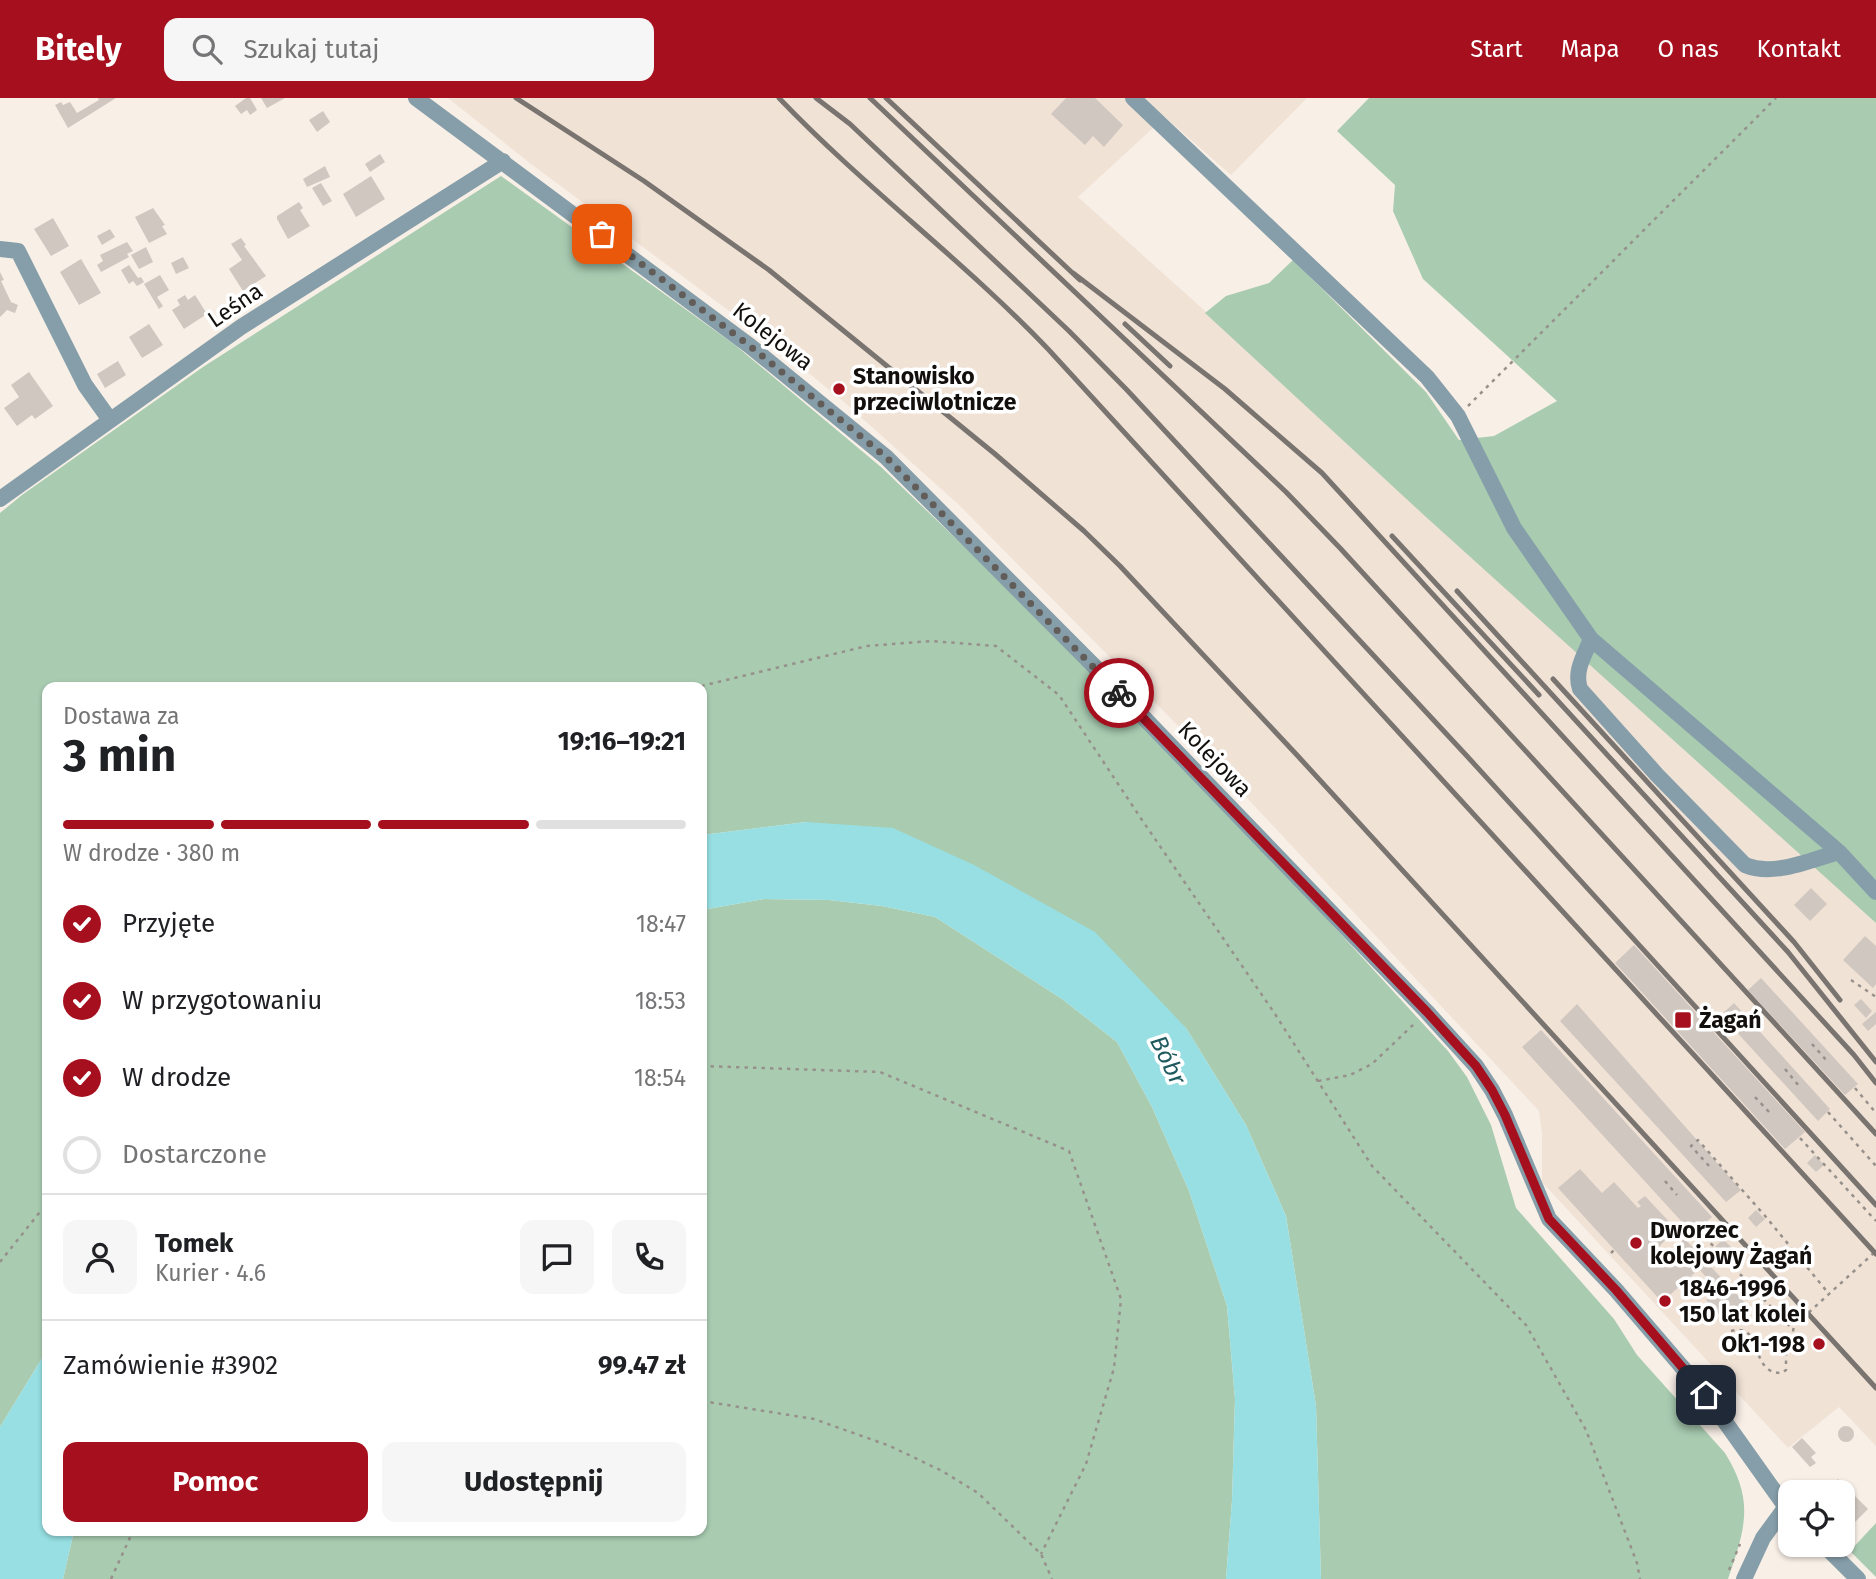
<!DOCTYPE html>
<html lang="pl">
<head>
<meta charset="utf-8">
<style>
  body { margin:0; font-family:"Fira Sans",sans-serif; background:#f6f6f6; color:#202124; height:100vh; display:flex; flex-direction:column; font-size:26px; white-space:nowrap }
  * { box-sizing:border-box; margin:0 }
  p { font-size:23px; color:#757577 }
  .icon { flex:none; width:38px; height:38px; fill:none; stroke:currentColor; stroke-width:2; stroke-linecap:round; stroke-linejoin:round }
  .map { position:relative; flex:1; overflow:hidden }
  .drawer { position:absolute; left:42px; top:584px; width:665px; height:854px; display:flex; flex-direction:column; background:#fff; border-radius:14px; box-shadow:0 2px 5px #0004 }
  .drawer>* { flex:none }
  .tools { position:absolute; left:1778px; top:1382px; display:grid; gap:14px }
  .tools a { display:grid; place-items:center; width:77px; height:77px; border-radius:14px; background:#fff; box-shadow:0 2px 5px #0004; font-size:35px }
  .pin { position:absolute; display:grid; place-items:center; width:60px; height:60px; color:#fff; margin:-30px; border-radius:14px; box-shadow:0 4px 10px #0006 }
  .courier { position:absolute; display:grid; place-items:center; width:70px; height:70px; margin:-35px; border:5px solid #a60f1e; border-radius:50%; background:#fff; color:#222; box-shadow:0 2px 9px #0007 }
  .overview em { font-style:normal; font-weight:700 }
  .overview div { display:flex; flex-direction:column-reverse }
  .overview { display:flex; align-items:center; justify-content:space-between; height:119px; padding:0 21px }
  h1 { font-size:46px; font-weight:700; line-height:52px }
  .bar { display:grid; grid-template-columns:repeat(4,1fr); gap:10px 7px; align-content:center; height:84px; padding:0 21px }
  .bar i { height:9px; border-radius:5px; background:#e0e0e0 }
  .bar .current { background:#a60f1e }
  .bar p { grid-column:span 4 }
  .line { display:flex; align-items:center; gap:18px; padding:0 21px; border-top:2px solid #e0e0e0 }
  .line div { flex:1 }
  .round { display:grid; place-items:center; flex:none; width:74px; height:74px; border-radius:14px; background:#f6f6f6 }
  ol { padding:0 21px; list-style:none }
  li { display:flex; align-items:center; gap:21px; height:77px }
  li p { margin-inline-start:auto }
  li .icon { padding:7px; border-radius:50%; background:#a60f1e; color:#fff; stroke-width:4 }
  li:last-child { color:#757577 }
  li i { width:38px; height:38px; border:4px solid #e0e0e0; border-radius:50% }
  .primary-button { display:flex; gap:14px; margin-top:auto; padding:14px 21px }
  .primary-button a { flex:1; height:80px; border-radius:14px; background:#a60f1e; color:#fff; font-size:28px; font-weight:700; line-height:80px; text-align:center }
  .primary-button a+a { background:#f6f6f6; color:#202124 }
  header { display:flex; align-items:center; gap:42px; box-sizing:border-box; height:98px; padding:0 35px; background:#a60f1e; color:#fff }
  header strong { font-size:33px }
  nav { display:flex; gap:38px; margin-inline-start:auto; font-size:24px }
  .search { width:490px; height:63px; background:#f6f6f6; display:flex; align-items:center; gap:18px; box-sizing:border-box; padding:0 24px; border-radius:14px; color:#757577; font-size:26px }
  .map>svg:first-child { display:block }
  .built { fill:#f1e2d6 }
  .green { fill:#a9ccb1 }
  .water { fill:#97dfe2 }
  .building { fill:#d0c7c0 }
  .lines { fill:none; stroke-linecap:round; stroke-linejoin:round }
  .path { stroke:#97918b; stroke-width:2.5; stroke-dasharray:3.5 5; stroke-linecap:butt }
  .minor { stroke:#869ea9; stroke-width:16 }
  .rail { stroke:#7a7470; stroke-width:5 }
  .done { stroke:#625d59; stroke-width:7; stroke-dasharray:0 12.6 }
  .route { stroke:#a60f1e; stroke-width:9 }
  .poi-dot { fill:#a60f1e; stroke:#fff; stroke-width:2.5 }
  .labels { text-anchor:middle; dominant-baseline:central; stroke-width:7; stroke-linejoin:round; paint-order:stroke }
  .street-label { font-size:23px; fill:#120f0d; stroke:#fff }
  .poi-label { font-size:23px; font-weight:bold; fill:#120f0d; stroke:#fff; text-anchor:start }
  .water-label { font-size:24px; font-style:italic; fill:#1f5b5e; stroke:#fff }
</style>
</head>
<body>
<header>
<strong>Bitely</strong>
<div class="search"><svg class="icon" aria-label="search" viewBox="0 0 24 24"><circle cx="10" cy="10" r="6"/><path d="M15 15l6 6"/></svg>Szukaj tutaj</div>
<nav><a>Start</a><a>Mapa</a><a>O nas</a><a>Kontakt</a></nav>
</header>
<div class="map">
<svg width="1876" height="1481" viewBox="0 0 1876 1481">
  <rect width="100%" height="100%" fill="#f8efe7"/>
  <path class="built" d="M448,0H1307L1231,77L1165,19L1078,99L1876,815V1348L1839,1309L1788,1350L1542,1084V1035L1539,1013L1207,657L958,406L844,304L767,241L531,66Z"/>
  <path class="green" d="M1369,0H1876V825L1426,419L1205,215L1226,198L1269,185L1293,162L1426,294L1459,342L1494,338L1557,303L1423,181L1393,113L1395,87L1337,33Z
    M501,78L735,247L881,369L1084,563L1326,820L1448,953L1467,979L1491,1027L1516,1110L1614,1221L1637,1257L1725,1355C1755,1403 1745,1431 1728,1481H1321L1316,1308L1286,1118L1246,1027L1186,930L806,724L702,737V590H47V1252L0,1329V415L22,397L203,269Z
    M764,801L829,802L882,808L935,819L1062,901L1117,944L1152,1009L1189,1093L1227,1208L1235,1301L1232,1403L1226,1481H63L74,1433H702V812Z
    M1876,1425V1479L1850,1453Z"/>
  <path class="water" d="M806,724L893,730L974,767L1095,834L1186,930L1246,1027L1286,1118L1316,1308L1321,1481H1226L1232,1403L1235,1301L1227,1208L1189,1093L1152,1009L1117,944L1062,901L935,819L882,808L829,802L764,801L702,812V737Z
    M47,1252V1433H74L63,1481H0V1329Z"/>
  <path class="building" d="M98,0H116L68,30L55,7L61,4L63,7L70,4L77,15L99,2Z
    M246,0H250L257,12L250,17L247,12L241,16L235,8Z
    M261,0H285L267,10Z
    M1066,0H1095L1123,27L1104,49L1093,38L1085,47L1051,16Z
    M323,13L330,24L317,34L309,22Z
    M380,56L385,64L370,74L365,66Z
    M325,68L330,79L307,89L303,81Z
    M371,78L385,101L356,119L343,96Z
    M321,85L332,103L323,108L312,90Z
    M299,104L303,110L300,112L310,128L288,141L277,121V118Z
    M153,110L165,127L162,128L167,136L149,145L135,119Z
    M53,120L69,148L51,158L34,131Z
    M110,131L115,139L102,147L97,138Z
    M241,140L246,147L244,148L266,178L243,193L229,171L242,162L231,146Z
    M127,144L133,153L127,156L129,159L101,174L97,167L103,163L100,157Z
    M146,149L153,164L139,171L131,157Z
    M183,159L189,170L176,176L171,165Z
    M81,161L101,195L79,207L60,174Z
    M129,167L138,180L141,179L144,184L137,188L133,183L129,186L121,172Z
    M0,174L4,182L1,183L11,204L18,207L15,215L7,212L0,219Z
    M160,177L169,192L157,199L163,208L159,211L144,186Z
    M185,197L188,202L195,197L207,216L184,231L172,212L180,207L177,202Z
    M149,226L163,247L142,260L129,239Z
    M118,263L126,277L105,290L97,276Z
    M29,274L53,308L35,321L32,317L17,328L4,310L19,299L11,287Z
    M1811,790L1827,806L1810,823L1794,807Z
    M1865,838L1876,848V886L1873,890L1843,862Z
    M1634,847L1805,1034L1785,1051L1615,865Z
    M1761,880L1858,986L1845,997L1748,892Z
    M1861,901L1872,913L1866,920L1854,907Z
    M1734,905L1830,1011L1818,1023L1721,917Z
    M1577,906L1741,1092L1726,1104L1560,923Z
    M1876,914V926L1868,933L1862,926Z
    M1541,932L1712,1119L1693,1136L1522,949Z
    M1815,1057L1824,1067L1816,1074L1807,1065Z
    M1580,1071L1602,1095L1614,1084L1638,1110L1641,1108L1637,1104L1645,1098L1676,1131L1657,1151L1667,1162L1684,1146L1679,1141L1682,1138L1746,1206L1725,1223L1706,1202L1718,1192L1699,1171L1662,1204L1558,1090Z
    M1756,1112L1765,1121L1756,1129L1748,1120Z
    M1723,1141L1732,1150L1724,1158L1715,1149Z
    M1838 1336a8 8 0 1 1 16 0a8 8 0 1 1-16 0Z
    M1802,1340L1816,1355L1811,1359L1816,1365L1810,1369L1792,1349Z
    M1838,1381L1847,1390L1852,1389V1395L1868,1411L1850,1429L1843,1421V1395H1825Z"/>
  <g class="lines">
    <path class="path" d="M1468,308L1776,0
      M693,590L867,548L931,543L996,548L1059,597L1142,722L1275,916L1372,1068L1526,1227L1586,1332L1637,1465L1640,1481
      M1851,882L1876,899
      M1812,946L1827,963
      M702,968L880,974L1069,1053L1121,1201L1114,1270L1086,1366L1041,1456
      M1785,971L1799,988
      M1318,983L1350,977L1372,966L1414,926
      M1855,990L1876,1015
      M1755,999L1769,1014
      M1828,1014L1876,1068
      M1800,1040L1876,1123
      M1709,1068L1691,1048L1698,1042L1766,1119L1829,1196
      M1665,1083L1677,1097
      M1699,1133L1793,1232
      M1611,1155L1614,1152
      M0,1164L47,1105
      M1731,1233C1765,1224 1748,1276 1782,1275L1786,1272V1251L1792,1238L1794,1228L1876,1153
      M702,1303L814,1321L890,1348L942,1373L978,1395L1041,1456L1052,1481
      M1729,1472L1740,1446
      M111,1481L133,1433"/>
    <path class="minor" d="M416,0L750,248L886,359L1097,571L1427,914L1476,968L1492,992L1505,1017L1549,1121L1616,1192L1706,1297L1790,1415
      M1133,0L1427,279L1458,318L1514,430L1591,541L1839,754L1876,794
      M0,151L18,153L85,287L110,322
      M0,401L241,229L503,63
      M1591,541C1584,558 1574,573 1580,591L1657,677L1745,767C1774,779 1810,762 1839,754
      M1824,1447L1858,1481
      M1744,1481L1763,1440L1785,1410"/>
    <path class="rail" d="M516,0L644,83L769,172L995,356L1084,433L1120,468L1296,656L1876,1290
      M779,0C864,89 963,162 1048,251L1876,1156
      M816,0L850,26L1069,233L1127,292L1466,657L1876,1107
      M870,0L1286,394L1340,450L1876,1036
      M886,0L1080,182
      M1073,175L1225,291L1322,375L1854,957L1876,985
      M1125,226L1170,268
      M1392,438L1539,597
      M1457,493L1788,854L1876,964
      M1553,581L1794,844L1840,902"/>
  </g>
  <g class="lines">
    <path class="done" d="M602,136L750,248L886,359L1119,595"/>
    <path class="route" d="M1119,595L1427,914L1476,968L1492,992L1505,1017L1549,1121L1616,1192L1706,1297"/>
  </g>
  <g class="poi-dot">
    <circle cx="839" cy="291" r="7"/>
    <rect x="1674" y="913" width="18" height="18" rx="3.5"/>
    <circle cx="1636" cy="1145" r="7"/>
    <circle cx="1665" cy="1203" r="7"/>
    <circle cx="1819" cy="1246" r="7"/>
  </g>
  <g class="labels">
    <g class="street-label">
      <text transform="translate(235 207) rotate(-34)">Leśna</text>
      <text transform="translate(773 238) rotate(38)">Kolejowa</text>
      <text transform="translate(1215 661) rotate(46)">Kolejowa</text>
    </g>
    <g class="poi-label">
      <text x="853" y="278">Stanowisko<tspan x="853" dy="26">przeciwlotnicze</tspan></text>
      <text x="1699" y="922">Żagań</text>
      <text x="1650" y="1132">Dworzec<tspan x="1650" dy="26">kolejowy Żagań</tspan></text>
      <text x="1679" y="1190">1846-1996<tspan x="1679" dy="26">150 lat kolei</tspan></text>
      <text x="1805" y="1246" text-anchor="end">Ok1-198</text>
    </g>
    <g class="water-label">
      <text transform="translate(1168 962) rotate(64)">Bóbr</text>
    </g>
  </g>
</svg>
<div class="tools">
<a><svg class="icon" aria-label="locate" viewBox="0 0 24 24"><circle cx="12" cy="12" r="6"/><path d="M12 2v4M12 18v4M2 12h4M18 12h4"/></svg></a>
</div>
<div class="pin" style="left:602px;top:136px;background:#ea580c"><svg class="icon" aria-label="bag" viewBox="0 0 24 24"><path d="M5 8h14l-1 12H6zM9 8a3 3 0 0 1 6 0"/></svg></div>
<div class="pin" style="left:1706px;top:1297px;background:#1f2937"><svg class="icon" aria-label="home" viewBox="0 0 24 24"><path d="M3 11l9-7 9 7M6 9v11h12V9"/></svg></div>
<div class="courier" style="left:1119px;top:595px"><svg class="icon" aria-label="bike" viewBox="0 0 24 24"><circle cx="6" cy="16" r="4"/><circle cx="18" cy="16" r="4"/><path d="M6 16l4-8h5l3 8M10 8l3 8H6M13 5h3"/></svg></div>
<section class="drawer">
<div class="overview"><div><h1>3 min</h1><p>Dostawa za</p></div><em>19:16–19:21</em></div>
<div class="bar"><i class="current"></i><i class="current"></i><i class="current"></i><i></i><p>W drodze · 380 m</p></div>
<ol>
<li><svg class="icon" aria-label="check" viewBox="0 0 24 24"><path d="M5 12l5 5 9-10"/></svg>Przyjęte<p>18:47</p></li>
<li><svg class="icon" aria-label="check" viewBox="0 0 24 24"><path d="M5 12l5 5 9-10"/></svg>W przygotowaniu<p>18:53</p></li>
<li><svg class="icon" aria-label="check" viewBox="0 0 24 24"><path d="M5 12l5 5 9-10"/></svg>W drodze<p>18:54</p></li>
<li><i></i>Dostarczone</li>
</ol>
<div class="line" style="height:126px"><a class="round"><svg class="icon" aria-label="person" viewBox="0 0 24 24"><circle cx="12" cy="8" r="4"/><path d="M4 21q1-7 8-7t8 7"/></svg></a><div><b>Tomek</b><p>Kurier · 4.6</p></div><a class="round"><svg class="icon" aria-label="chat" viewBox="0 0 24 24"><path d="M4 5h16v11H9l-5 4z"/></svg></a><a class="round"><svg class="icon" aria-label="phone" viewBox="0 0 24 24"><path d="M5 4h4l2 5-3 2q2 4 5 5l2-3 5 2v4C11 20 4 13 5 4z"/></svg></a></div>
<div class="line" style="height:91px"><div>Zamówienie #3902</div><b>99.47 zł</b></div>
<div class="primary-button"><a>Pomoc</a><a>Udostępnij</a></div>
</section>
</div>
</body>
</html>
